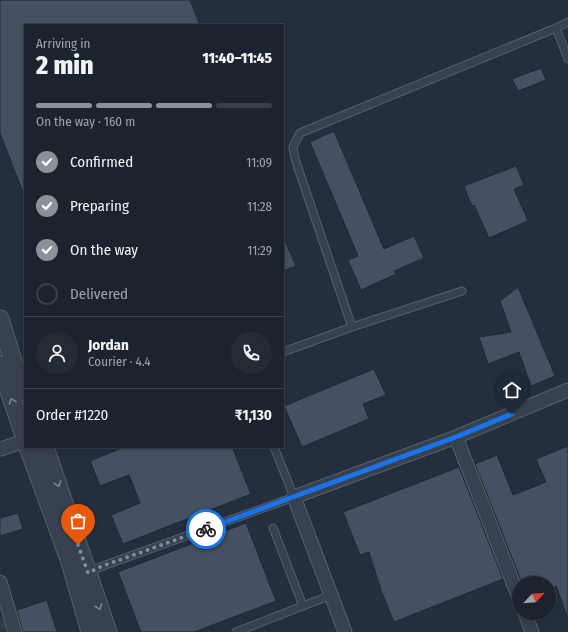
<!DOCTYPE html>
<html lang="en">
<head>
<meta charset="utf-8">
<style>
  body { margin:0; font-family:"Fira Sans Condensed",sans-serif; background:#242b36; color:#f1f3f6; height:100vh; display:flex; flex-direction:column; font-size:15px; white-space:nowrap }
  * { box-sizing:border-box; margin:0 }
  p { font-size:13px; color:#a0a4aa }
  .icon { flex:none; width:22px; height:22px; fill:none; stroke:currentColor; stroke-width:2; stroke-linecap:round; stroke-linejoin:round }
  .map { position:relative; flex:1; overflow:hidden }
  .drawer { position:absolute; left:24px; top:24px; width:260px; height:424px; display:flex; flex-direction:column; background:#1b232e; border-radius:0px; box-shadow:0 2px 6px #0003,0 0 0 1px #39404a }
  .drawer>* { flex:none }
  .needle { width:26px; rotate:64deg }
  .buttons { position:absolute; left:512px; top:576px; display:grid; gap:8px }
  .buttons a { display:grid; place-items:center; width:44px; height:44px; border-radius:50%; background:#1b232e; box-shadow:0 2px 6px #0003,0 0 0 1px #39404a; font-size:20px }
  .pin { position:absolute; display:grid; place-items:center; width:34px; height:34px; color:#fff; margin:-41px -17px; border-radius:50% 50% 50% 0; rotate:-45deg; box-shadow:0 0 4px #0007 }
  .pin .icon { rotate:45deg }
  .courier { position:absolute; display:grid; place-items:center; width:40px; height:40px; margin:-20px; border:3px solid #1a73e8; border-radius:50%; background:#fff; color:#222; box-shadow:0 1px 5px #0007 }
  .overview em { font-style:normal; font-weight:800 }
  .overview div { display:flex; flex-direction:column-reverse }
  .overview { display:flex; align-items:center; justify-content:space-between; height:68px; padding:0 12px }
  h1 { font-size:26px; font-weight:800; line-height:30px }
  .bar { display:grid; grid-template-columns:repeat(4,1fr); gap:6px 4px; align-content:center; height:48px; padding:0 12px }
  .bar i { height:5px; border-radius:3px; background:#39404a }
  .bar .on { background:#8c9099 }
  .bar p { grid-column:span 4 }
  .line { display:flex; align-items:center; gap:10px; padding:0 12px; border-top:1px solid #39404a }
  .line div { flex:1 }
  .round { display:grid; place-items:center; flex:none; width:42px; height:42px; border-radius:21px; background:#242b36 }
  ol { padding:0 12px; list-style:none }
  li { display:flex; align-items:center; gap:12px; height:44px }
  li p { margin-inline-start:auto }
  li .icon { padding:4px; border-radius:50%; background:#8c9099; color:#fff; stroke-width:4 }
  li:last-child { color:#a0a4aa }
  li i { width:22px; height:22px; border:2px solid #39404a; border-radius:50% }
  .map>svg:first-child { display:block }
  .grass { fill:url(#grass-tufts) }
  .building { fill:#455162; stroke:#1f2835 }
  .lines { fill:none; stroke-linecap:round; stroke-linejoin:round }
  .service-casing { stroke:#565f6c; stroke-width:9 }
  .minor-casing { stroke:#565f6c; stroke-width:15 }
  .tertiary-casing { stroke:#565f6c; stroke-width:19 }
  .service { stroke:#38414e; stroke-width:7 }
  .minor { stroke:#38414e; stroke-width:13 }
  .tertiary { stroke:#38414e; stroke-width:17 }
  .oneway { stroke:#7c8592 }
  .done { stroke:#828b98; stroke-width:4; stroke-dasharray:0 7.2 }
  .route { stroke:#1a73e8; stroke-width:5 }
</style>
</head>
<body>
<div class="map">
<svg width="568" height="632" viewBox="0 0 568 632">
  <defs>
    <pattern id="grass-tufts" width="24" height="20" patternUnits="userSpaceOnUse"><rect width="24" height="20" fill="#263c3f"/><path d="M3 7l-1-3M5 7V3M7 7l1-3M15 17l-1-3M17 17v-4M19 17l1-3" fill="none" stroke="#435659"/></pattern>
  </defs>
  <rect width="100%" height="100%" fill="#242f3e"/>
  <path class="grass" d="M7,616L12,632H0V618Z"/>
  <path class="building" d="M0,0H190L200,25H25L24,195L0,133Z
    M541,68L546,80L518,91L512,79Z
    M334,131L384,249L414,236L424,258L394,271L396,274L361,290L348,260L358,256L310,142Z
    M516,166L524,185L514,189L528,221L489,238L474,205L472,206L464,186Z
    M283,236L296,266L283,271Z
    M518,287L555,376L531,386L519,352L488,364L479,337L511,332L500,301Z
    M374,369L386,395L363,404L369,419L302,447L284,406Z
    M568,446V616H567L556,586L549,589V583H522L475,464L497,455L513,495L546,482L536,459Z
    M124,447H232L251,494L123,544L111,515L140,503L129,475L100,486L90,461Z
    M459,467L503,579L394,622L381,590L369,552L360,555L343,512Z
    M18,513L23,529L0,536V518Z
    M246,523L276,601L194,632H141L118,572Z
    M47,600L57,632H23L17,610Z"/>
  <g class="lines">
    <defs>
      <path id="service" d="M556,28L568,22
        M352,327L295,159L293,147L300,133L556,28L568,59
        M283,352L352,327L462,291
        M273,528L303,606
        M88,573L100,567L294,497L274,447
        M236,632L331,595"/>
      <path id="minor" d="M456,437L519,598
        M0,449L25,441
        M0,582L15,632
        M525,613L532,632
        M345,632L294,497L456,437L568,390"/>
      <path id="tertiary" d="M0,319L13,361L25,392
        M0,365L25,438
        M28,447L70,562L90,632
        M45,447L108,632"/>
    </defs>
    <use href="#service" class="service-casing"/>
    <use href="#minor" class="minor-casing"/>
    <use href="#tertiary" class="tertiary-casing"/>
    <use href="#service" class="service"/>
    <use href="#minor" class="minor"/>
    <use href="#tertiary" class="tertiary"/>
  </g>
  <defs><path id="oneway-chevron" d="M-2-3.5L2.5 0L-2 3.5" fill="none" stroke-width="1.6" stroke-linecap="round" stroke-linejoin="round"/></defs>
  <g class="oneway">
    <use href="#oneway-chevron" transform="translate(12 401) rotate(-109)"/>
    <use href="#oneway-chevron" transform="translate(58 484) rotate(71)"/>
    <use href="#oneway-chevron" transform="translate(99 607) rotate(71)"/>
  </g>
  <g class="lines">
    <path class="done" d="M78,545L88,573L100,567L206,529"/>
    <path class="route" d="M206,529L456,437L512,414"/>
  </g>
</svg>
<div class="buttons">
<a><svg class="needle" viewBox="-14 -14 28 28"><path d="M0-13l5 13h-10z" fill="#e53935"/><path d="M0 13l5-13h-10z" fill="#a0a4aa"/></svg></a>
</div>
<div class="pin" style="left:78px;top:545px;background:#ea580c"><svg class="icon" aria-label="bag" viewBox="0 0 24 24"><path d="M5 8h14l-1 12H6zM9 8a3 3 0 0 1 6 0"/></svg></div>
<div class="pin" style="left:512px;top:414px;background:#1f2937"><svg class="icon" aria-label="home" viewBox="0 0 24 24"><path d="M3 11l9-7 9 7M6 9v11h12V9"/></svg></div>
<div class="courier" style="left:206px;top:529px"><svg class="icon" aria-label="bike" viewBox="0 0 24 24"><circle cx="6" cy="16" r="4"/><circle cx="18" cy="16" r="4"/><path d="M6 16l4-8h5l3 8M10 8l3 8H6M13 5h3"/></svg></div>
<section class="drawer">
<div class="overview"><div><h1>2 min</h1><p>Arriving in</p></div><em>11:40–11:45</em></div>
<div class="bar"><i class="on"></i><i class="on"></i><i class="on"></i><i></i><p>On the way · 160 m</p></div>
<ol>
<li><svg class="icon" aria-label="check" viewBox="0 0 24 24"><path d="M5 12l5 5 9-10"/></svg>Confirmed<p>11:09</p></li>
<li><svg class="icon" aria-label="check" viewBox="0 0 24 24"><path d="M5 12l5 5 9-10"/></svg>Preparing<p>11:28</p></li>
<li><svg class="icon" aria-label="check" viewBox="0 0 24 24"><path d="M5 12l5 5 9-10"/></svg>On the way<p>11:29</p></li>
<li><i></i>Delivered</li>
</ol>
<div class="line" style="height:72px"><a class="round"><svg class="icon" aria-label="person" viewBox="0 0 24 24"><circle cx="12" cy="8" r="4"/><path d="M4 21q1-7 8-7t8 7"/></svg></a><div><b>Jordan</b><p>Courier · 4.4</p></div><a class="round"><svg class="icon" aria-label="phone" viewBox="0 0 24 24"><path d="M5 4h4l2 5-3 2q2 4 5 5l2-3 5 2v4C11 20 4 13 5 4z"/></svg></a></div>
<div class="line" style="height:52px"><div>Order #1220</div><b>₹1,130</b></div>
</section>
</div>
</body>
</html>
